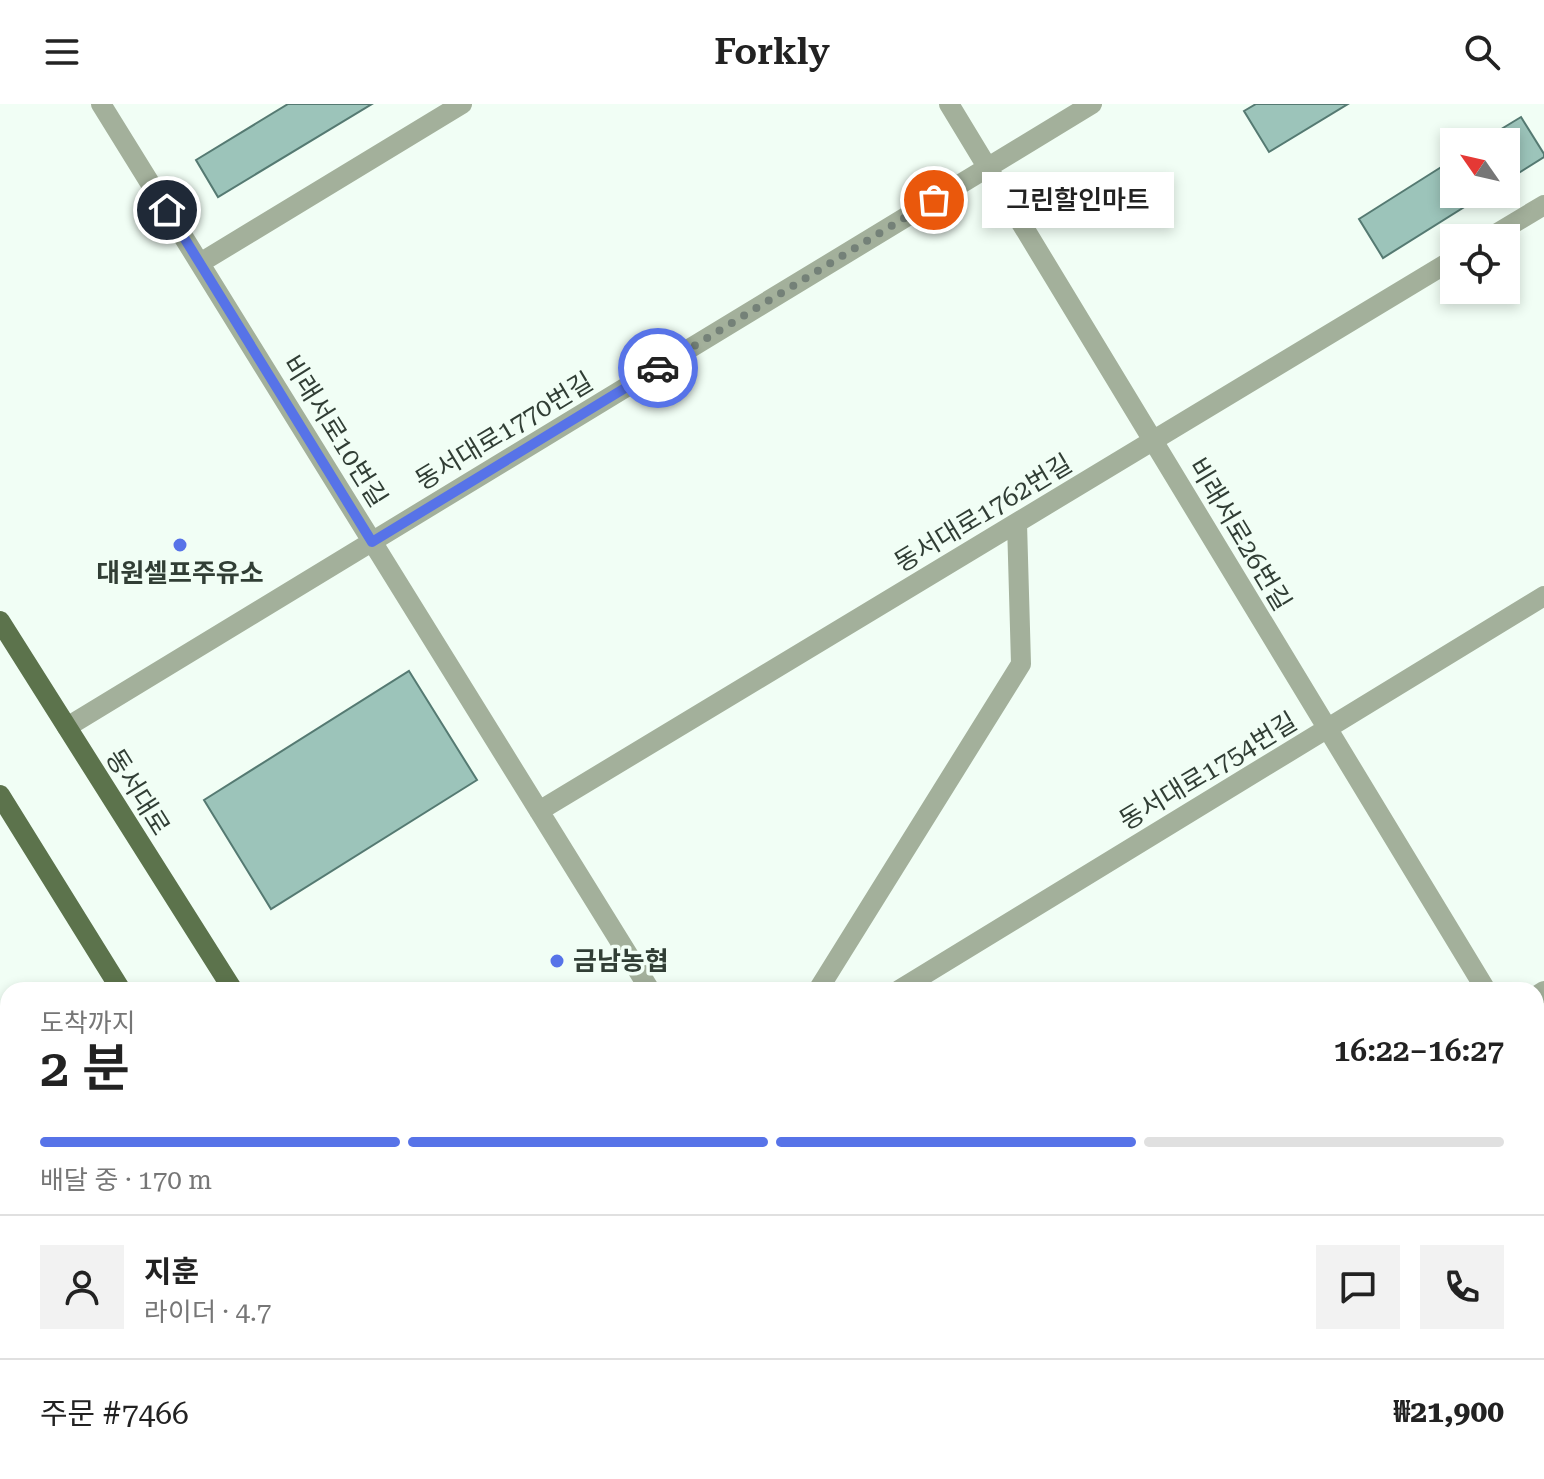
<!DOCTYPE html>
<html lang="ko">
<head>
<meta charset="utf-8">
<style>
  body { margin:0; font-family:"Roboto Serif","Noto Sans KR",serif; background:#f2f2f2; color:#222; height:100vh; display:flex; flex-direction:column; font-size:30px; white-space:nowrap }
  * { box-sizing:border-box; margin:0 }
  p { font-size:26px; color:#767676 }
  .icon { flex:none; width:44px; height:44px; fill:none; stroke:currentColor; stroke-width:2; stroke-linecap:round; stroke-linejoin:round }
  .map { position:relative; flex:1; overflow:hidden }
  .drawer { position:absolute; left:0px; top:878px; width:1544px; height:498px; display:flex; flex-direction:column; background:#fff; border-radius:24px 24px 0 0; box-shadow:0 4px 12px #0003 }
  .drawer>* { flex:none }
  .needle { width:52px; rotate:304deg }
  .tools { position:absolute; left:1440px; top:24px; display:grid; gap:16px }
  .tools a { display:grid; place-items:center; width:80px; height:80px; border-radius:0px; background:#fff; box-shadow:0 4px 12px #0003; font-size:40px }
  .pin { position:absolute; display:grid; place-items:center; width:68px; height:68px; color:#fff; margin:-34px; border:4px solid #fff; border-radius:50%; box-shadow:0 2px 8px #0007 }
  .courier { position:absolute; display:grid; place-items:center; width:80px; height:80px; margin:-40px; border:6px solid #5773e8; border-radius:50%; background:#fff; color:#222; box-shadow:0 2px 10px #0007 }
  .bubble { position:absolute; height:56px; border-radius:0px; background:#fff; box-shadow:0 4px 12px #0003; font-size:26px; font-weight:600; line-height:56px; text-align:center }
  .headline em { font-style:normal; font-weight:600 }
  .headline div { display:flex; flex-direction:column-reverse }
  .headline { display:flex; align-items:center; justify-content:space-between; height:136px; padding:0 40px }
  h1 { font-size:52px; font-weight:600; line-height:60px }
  .bar { display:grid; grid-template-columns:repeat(4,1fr); gap:12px 8px; align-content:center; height:96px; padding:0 40px }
  .bar i { height:10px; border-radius:6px; background:#e0e0e0 }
  .bar .selected { background:#5773e8 }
  .bar p { grid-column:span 4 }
  .line { display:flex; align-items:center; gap:20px; padding:0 40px; border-top:2px solid #e0e0e0 }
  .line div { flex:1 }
  .round { display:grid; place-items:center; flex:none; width:84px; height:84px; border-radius:0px; background:#f2f2f2 }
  header { display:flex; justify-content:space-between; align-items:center; height:104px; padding:0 40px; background:#fff; font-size:36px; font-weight:600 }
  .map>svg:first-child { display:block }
  .building { fill:#9cc4ba; stroke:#557a72; stroke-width:2 }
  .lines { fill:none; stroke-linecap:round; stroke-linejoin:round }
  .street { stroke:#a3b09b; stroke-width:20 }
  .primary { stroke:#5c734c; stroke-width:20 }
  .done { stroke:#748178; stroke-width:8; stroke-dasharray:0 14.4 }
  .route { stroke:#5773e8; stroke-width:10 }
  .poi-dot { fill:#5773e8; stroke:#f1fef5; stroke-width:3 }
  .labels { text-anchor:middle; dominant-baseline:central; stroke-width:7; stroke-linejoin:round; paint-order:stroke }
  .street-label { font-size:26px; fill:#313e35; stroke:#f1fef5 }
  .poi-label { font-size:26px; font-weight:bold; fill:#313e35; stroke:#f1fef5 }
</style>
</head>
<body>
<header><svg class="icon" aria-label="menu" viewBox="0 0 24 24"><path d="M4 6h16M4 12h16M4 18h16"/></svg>Forkly<svg class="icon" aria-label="search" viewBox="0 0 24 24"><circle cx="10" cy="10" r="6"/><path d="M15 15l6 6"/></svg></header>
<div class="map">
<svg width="1544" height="1375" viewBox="0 0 1544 1375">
  <rect width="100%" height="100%" fill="#f1fef5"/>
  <path class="building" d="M288,0H372L218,93L196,56Z
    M1256,0H1348L1269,48L1244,7Z
    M1521,13L1544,50V53L1506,77V38H1480Z
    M1454,55V90H1485L1383,154L1359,115Z
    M409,567L477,676L271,805L204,696Z"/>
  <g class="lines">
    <path class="street" d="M101,0L650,886
      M949,0L1486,886
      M1489,134L1544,101
      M200,159L462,0
      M67,623L1092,0
      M539,707L1454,155
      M818,886L1021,560L1017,419
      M899,886L1544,492
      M1536,892L1544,887
      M1536,969L1544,983
      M0,1063L8,1058
      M1536,1307L1544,1302
      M1536,1343L1544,1356
      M1009,1368L1022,1375
      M731,1375L742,1368
      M1434,1375L1445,1368"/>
    <path class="primary" d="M0,517L233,886
      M0,691L121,886
      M432,1368L436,1375
      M529,1368L534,1375"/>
  </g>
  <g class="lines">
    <path class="done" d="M658,264L934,96"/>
    <path class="route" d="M167,106L372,438L658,264"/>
  </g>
  <g class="poi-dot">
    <circle cx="180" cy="441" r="8"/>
    <circle cx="557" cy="857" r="8"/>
  </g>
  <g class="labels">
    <g class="street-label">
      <text transform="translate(335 327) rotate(58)">비래서로10번길</text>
      <text transform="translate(504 327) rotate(-31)">동서대로1770번길</text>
      <text transform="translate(983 409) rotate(-31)">동서대로1762번길</text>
      <text transform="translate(1240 430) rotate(59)">비래서로26번길</text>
      <text transform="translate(1208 667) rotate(-31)">동서대로1754번길</text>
      <text transform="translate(138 688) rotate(58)">동서대로</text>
    </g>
    <g class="poi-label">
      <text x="180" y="469">대원셀프주유소</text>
      <text x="573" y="857" text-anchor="start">금남농협</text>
    </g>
  </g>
</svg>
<div class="tools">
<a><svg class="needle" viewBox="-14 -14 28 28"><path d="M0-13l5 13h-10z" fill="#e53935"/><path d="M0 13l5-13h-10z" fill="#767676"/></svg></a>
<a><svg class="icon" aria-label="locate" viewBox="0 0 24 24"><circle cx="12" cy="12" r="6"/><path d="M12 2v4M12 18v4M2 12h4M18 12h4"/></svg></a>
</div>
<div class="pin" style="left:934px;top:96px;background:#ea580c"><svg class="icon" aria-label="bag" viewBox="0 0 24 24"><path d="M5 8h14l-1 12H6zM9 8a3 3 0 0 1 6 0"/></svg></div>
<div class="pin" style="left:167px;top:106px;background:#1f2937"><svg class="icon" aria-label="home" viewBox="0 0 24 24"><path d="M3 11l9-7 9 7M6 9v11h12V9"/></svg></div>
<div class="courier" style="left:658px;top:264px"><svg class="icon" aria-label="car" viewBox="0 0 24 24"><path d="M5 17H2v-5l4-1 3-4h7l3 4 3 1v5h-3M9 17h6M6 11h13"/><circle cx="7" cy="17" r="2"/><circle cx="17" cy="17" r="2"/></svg></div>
<div class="bubble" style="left:982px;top:68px;width:192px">그린할인마트</div>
<section class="drawer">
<div class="headline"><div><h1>2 분</h1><p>도착까지</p></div><em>16:22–16:27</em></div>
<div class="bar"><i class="selected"></i><i class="selected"></i><i class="selected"></i><i></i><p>배달 중 · 170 m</p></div>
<div class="line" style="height:144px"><a class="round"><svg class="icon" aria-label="person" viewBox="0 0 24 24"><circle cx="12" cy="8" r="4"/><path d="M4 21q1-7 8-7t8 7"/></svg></a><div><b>지훈</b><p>라이더 · 4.7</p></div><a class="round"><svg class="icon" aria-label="chat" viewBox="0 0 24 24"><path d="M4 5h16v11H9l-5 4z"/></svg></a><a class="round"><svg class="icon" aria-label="phone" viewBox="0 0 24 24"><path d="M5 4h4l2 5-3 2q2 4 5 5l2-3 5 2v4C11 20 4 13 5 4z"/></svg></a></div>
<div class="line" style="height:104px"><div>주문 #7466</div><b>₩21,900</b></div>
</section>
</div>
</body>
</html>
